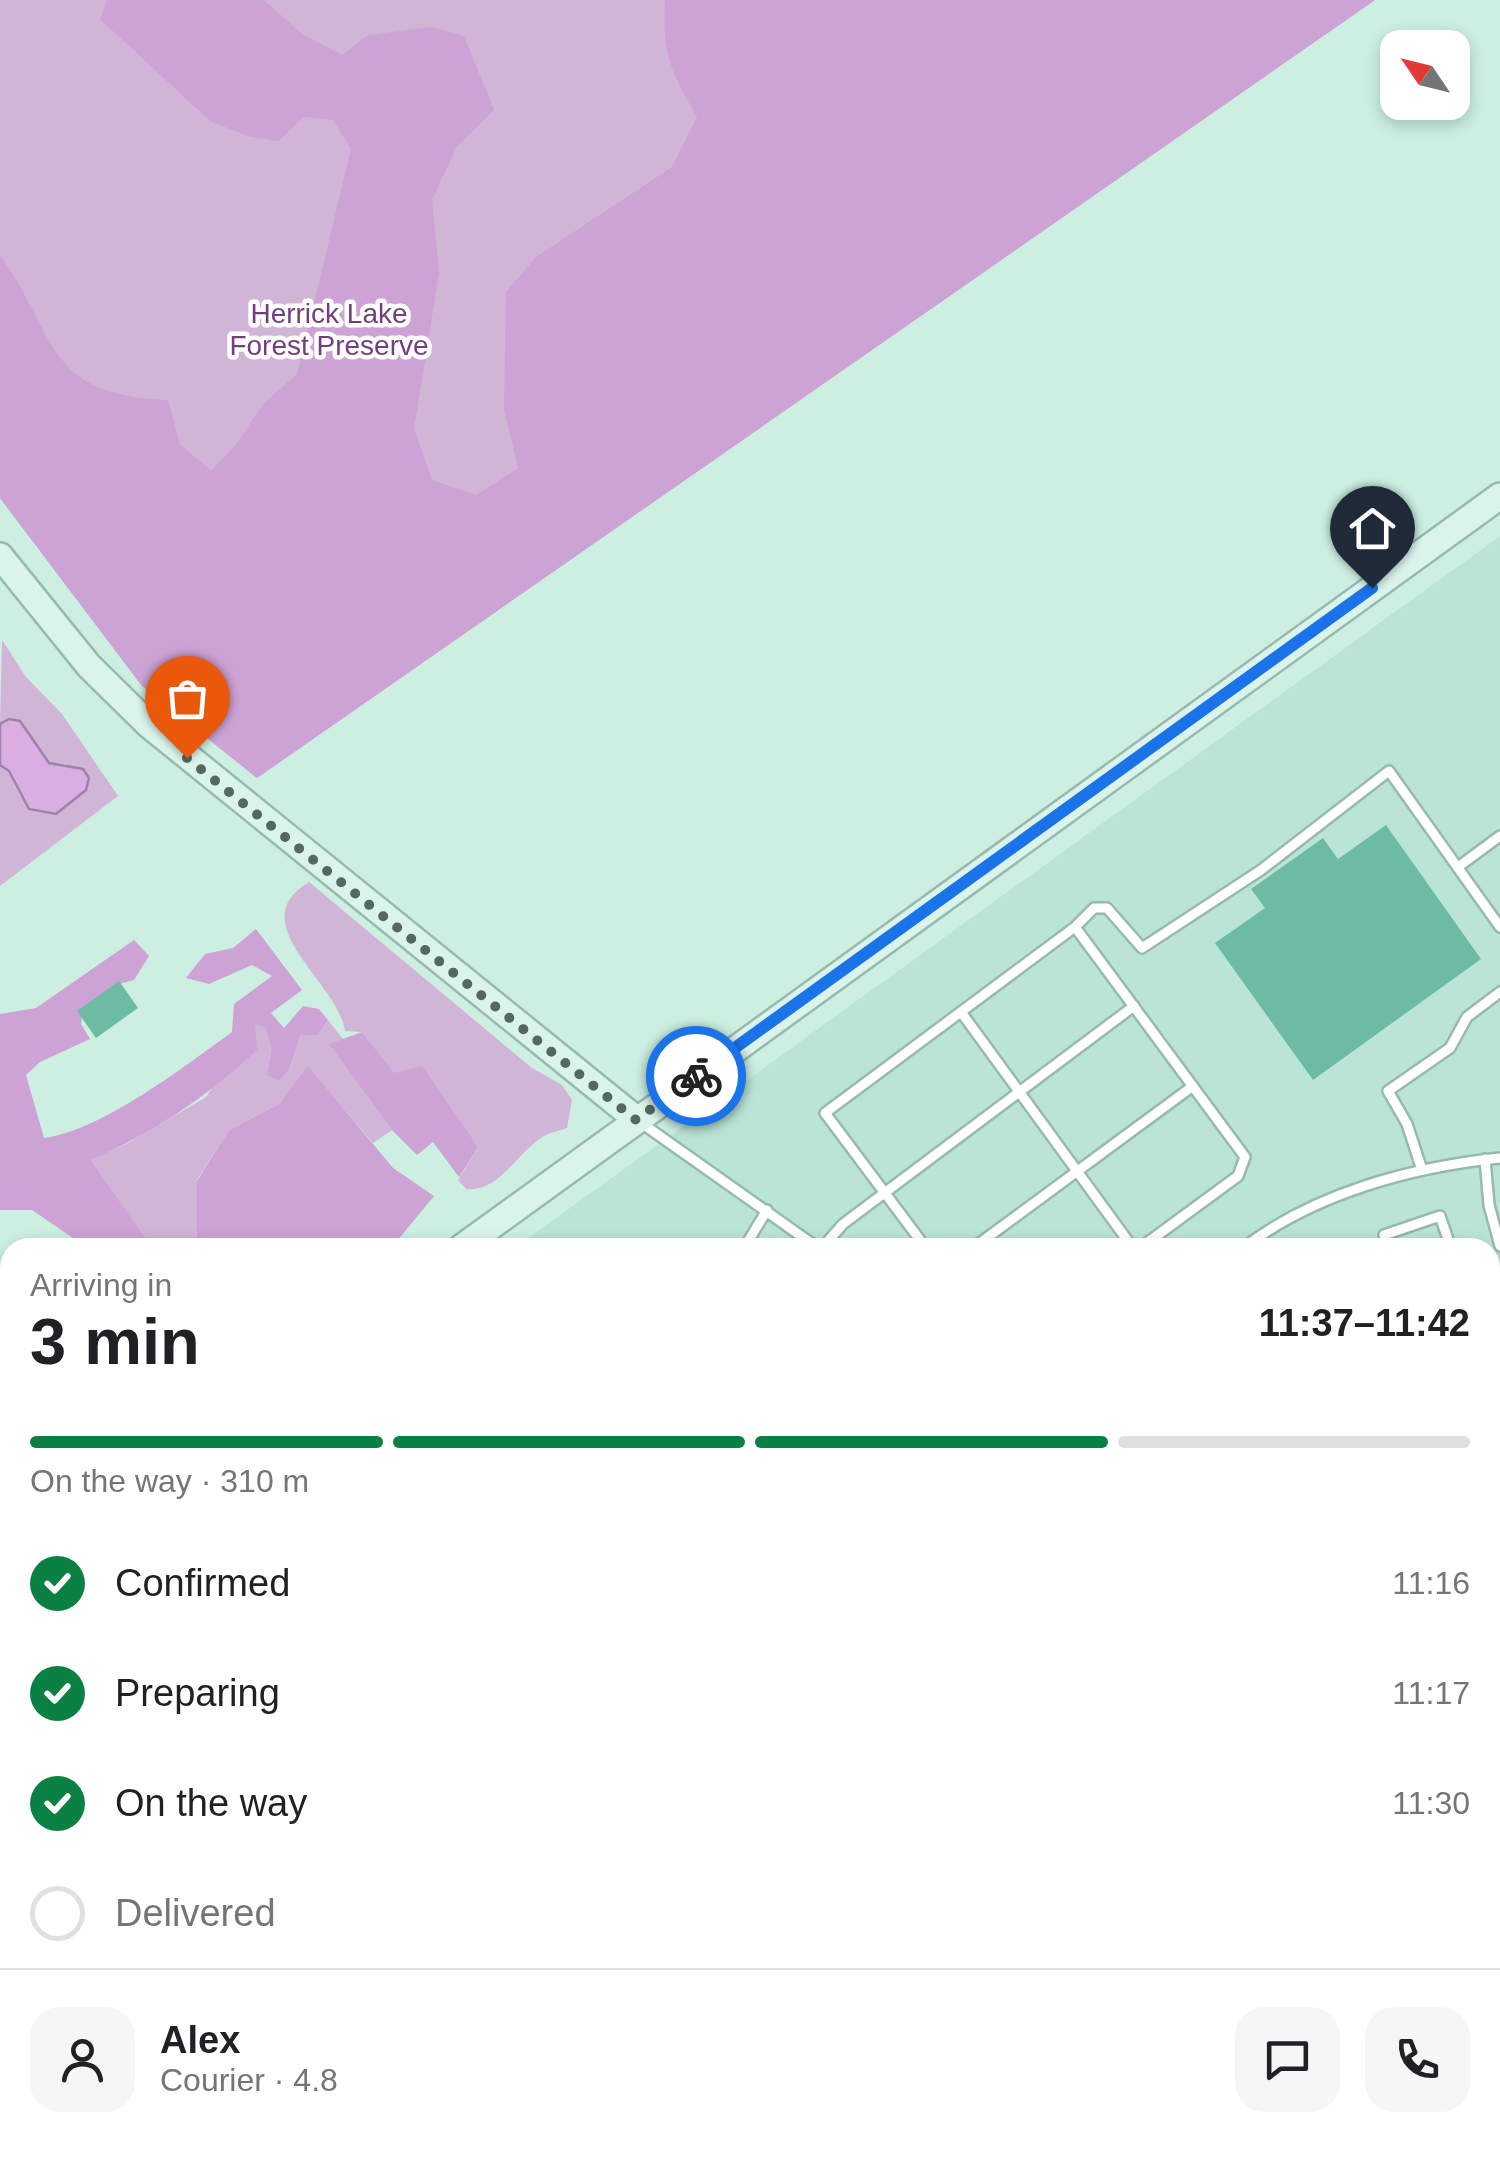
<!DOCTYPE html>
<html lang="en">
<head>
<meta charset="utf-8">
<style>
  body { margin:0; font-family:Helvetica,sans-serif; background:#f6f6f6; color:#202124; height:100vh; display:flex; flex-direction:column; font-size:38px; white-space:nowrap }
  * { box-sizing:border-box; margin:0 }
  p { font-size:32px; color:#757577 }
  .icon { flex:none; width:55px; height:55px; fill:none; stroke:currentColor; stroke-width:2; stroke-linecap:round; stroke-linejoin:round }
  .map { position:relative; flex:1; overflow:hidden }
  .details { position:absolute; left:0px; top:1238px; width:1500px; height:932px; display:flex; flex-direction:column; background:#fff; border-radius:30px 30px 0 0; box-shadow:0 5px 15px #0003 }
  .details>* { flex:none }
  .needle { width:65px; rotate:305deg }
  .fabs { position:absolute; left:1380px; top:30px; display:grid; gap:20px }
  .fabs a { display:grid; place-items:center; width:90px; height:90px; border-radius:20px; background:#fff; box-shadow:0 5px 15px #0003; font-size:50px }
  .pin { position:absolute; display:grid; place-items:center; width:85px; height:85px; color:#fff; margin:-102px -42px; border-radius:50% 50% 50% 0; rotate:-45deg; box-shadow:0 0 10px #0007 }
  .pin .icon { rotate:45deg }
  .courier { position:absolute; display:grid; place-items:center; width:100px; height:100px; margin:-50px; border:8px solid #1a73e8; border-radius:50%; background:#fff; color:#222; box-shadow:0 2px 12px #0007 }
  .headline em { font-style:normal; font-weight:700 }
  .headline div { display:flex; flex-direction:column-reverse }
  .headline { display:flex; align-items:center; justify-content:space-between; height:170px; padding:0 30px }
  h1 { font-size:65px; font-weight:700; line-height:75px }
  .bar { display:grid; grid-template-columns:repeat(4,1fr); gap:15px 10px; align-content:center; height:120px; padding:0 30px }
  .bar i { height:12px; border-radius:8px; background:#e0e0e0 }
  .bar .selected { background:#0b8043 }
  .bar p { grid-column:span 4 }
  .line { display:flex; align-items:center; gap:25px; padding:0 30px; border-top:2px solid #e0e0e0 }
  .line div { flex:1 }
  .round { display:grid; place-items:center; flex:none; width:105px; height:105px; border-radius:30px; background:#f6f6f6 }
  ol { padding:0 30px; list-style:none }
  li { display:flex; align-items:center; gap:30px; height:110px }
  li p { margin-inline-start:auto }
  li .icon { padding:10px; border-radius:50%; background:#0b8043; color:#fff; stroke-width:4 }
  li:last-child { color:#757577 }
  li i { width:55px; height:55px; border:5px solid #e0e0e0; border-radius:50% }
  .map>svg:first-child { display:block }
  .built { fill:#bae5d6 }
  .green { fill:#d1b5d7 }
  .forest { fill:#cda2d5 }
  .water { fill:#daaee2; stroke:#9e83a6; stroke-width:2.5 }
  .building { fill:#6ebba3 }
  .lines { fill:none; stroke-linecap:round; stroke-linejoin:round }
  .lane-casing { stroke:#98b9ae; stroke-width:14 }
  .secondary-casing { stroke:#98b9ae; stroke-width:30 }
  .path { stroke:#6b827a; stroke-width:4; stroke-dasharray:8 5; stroke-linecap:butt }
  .lane { stroke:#fff; stroke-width:9 }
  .secondary { stroke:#daf3eb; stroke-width:25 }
  .done { stroke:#546861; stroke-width:10; stroke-dasharray:0 18 }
  .route { stroke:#1a73e8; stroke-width:12 }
  .labels { text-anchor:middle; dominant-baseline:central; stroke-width:9; stroke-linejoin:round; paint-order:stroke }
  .park-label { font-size:28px; fill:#733e7d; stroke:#fff }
</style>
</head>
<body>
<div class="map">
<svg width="1500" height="2168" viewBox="0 0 1500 2168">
  <rect width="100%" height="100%" fill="#ccefe2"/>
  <path class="built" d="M1500,536V2168H0V1621L10,1613V2160H1490V1248L516,1247Z"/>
  <path class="green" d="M0,0H1375L257,778L142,686L0,498Z
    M2,640L26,677L62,714L118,796L0,886V765L9,770L21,797L67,764L49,763L20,721L0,724Z
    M309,882L532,1068L562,1085L572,1100L567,1128C560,1131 551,1132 544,1136C518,1151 499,1193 466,1189L458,1180L478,1147L394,1074L362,1032L345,1031C338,982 240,923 309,882Z
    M328,1020L343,1039L330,1045L392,1130L373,1143L308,1067L279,1104L229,1130L197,1180V1247H152L89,1160L128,1143L206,1097L255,1024L266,1027L271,1049L267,1075L289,1069L301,1035H318Z"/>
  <path class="forest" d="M107,0H264L302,34L342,55L368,35L432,27L464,36L494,110L457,146L432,200L439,273L414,429L432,480L476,495L518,468L504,409L506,292L536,257L672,167L697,117C671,72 662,54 665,0H1375L257,778L142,686L0,498V255C59,338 44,395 168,400L180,444L211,471L237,443L264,403L297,374L351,149L333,120L304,117L279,141L250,137L210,121L100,19Z
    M256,929L302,990L271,1013L284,1028L303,1006L319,1009L328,1020L318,1035H301L289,1069L279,1081L267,1075L271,1049L266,1028L255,1024L257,1050C206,1097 154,1133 90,1160L152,1247H86L32,1210H0V1014L36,1008L134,940L149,956L134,980L116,985L83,1011L81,1024L90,1039L40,1062L26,1075L44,1138C101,1131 185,1066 232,1032L234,1004L272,976L252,965L209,984L186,978L205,954L233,948Z
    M362,1032L394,1073L422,1066L478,1147L459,1177L433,1142L417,1155L392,1130L329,1044Z
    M308,1066L393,1168L434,1196L392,1247H197V1181L229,1130L279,1104Z"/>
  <path class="water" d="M9,719L20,721L49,763L83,769L89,778L86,790L56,814L29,809L9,771L0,765V724Z
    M1490,2099L1500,2102V2168H1399L1401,2160H1490Z"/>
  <path class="building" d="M1386,825L1481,959L1313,1080L1215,943L1265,908L1251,889L1323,838L1338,859Z
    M119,981L138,1008L96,1038L77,1011Z"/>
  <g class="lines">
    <defs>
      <path id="lane" d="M1458,867L1500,836
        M1075,927L1094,908H1107L1142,948L1261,870L1389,771L1500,927
        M961,1012L1133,1248
        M640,1122L818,1248
        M1485,1159L1489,1205L1500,1246
        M1422,1170L1407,1124L1388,1091L1450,1048L1467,1017L1500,992
        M1384,1235L1440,1216L1451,1248
        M744,1248L767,1210
        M822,1248L843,1224L1134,1006
        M926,1248L825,1113L1075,927L1245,1157L1238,1176L1140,1248
        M973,1248L1193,1086
        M1243,1248C1315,1193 1412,1167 1500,1158
        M1490,1857L1500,1838
        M248,2160L252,2168
        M657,2160L668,2168
        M805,2160L828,2168
        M675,2168L687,2160
        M998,2168L1002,2160"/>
      <path id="secondary" d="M0,556L89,666L149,725L636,1119
        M461,1248L1500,496
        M0,1582L10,1575"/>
    </defs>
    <use href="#lane" class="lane-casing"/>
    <use href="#secondary" class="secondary-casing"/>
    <path class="path" d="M631,2160L644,2164
      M951,2160L966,2168
      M1015,2168L1018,2160"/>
    <use href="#lane" class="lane"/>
    <use href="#secondary" class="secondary"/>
  </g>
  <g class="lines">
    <path class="done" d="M187,758L636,1120L696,1076"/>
    <path class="route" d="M696,1076L1372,588"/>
  </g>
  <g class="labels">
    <g class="park-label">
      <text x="329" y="313">Herrick Lake<tspan x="329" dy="32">Forest Preserve</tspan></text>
    </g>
  </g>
</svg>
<div class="fabs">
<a><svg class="needle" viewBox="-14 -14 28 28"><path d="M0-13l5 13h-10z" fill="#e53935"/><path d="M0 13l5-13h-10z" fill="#757577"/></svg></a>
</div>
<div class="pin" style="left:187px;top:758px;background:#ea580c"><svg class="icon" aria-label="bag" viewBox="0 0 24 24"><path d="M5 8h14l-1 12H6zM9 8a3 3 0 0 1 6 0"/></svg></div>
<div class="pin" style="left:1372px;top:588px;background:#1f2937"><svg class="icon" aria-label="home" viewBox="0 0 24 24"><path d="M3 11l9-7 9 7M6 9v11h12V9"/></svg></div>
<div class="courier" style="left:696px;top:1076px"><svg class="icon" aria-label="bike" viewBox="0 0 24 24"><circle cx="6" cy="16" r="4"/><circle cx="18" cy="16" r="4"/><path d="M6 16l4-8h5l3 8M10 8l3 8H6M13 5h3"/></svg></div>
<section class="details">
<div class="headline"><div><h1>3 min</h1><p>Arriving in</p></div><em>11:37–11:42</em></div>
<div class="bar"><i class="selected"></i><i class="selected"></i><i class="selected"></i><i></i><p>On the way · 310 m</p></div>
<ol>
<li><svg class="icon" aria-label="check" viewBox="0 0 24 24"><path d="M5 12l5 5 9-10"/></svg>Confirmed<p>11:16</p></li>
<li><svg class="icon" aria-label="check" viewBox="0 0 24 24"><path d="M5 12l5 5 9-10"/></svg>Preparing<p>11:17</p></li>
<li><svg class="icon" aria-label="check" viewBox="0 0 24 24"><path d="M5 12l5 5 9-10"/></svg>On the way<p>11:30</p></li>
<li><i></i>Delivered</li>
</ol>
<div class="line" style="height:180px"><a class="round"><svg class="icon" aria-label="person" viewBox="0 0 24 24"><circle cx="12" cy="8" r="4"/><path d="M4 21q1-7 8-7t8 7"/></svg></a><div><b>Alex</b><p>Courier · 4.8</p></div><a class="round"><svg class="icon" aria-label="chat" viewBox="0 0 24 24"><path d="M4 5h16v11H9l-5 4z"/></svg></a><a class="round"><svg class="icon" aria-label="phone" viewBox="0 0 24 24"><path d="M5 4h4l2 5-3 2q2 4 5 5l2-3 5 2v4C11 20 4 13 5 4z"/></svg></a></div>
</section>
</div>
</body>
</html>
